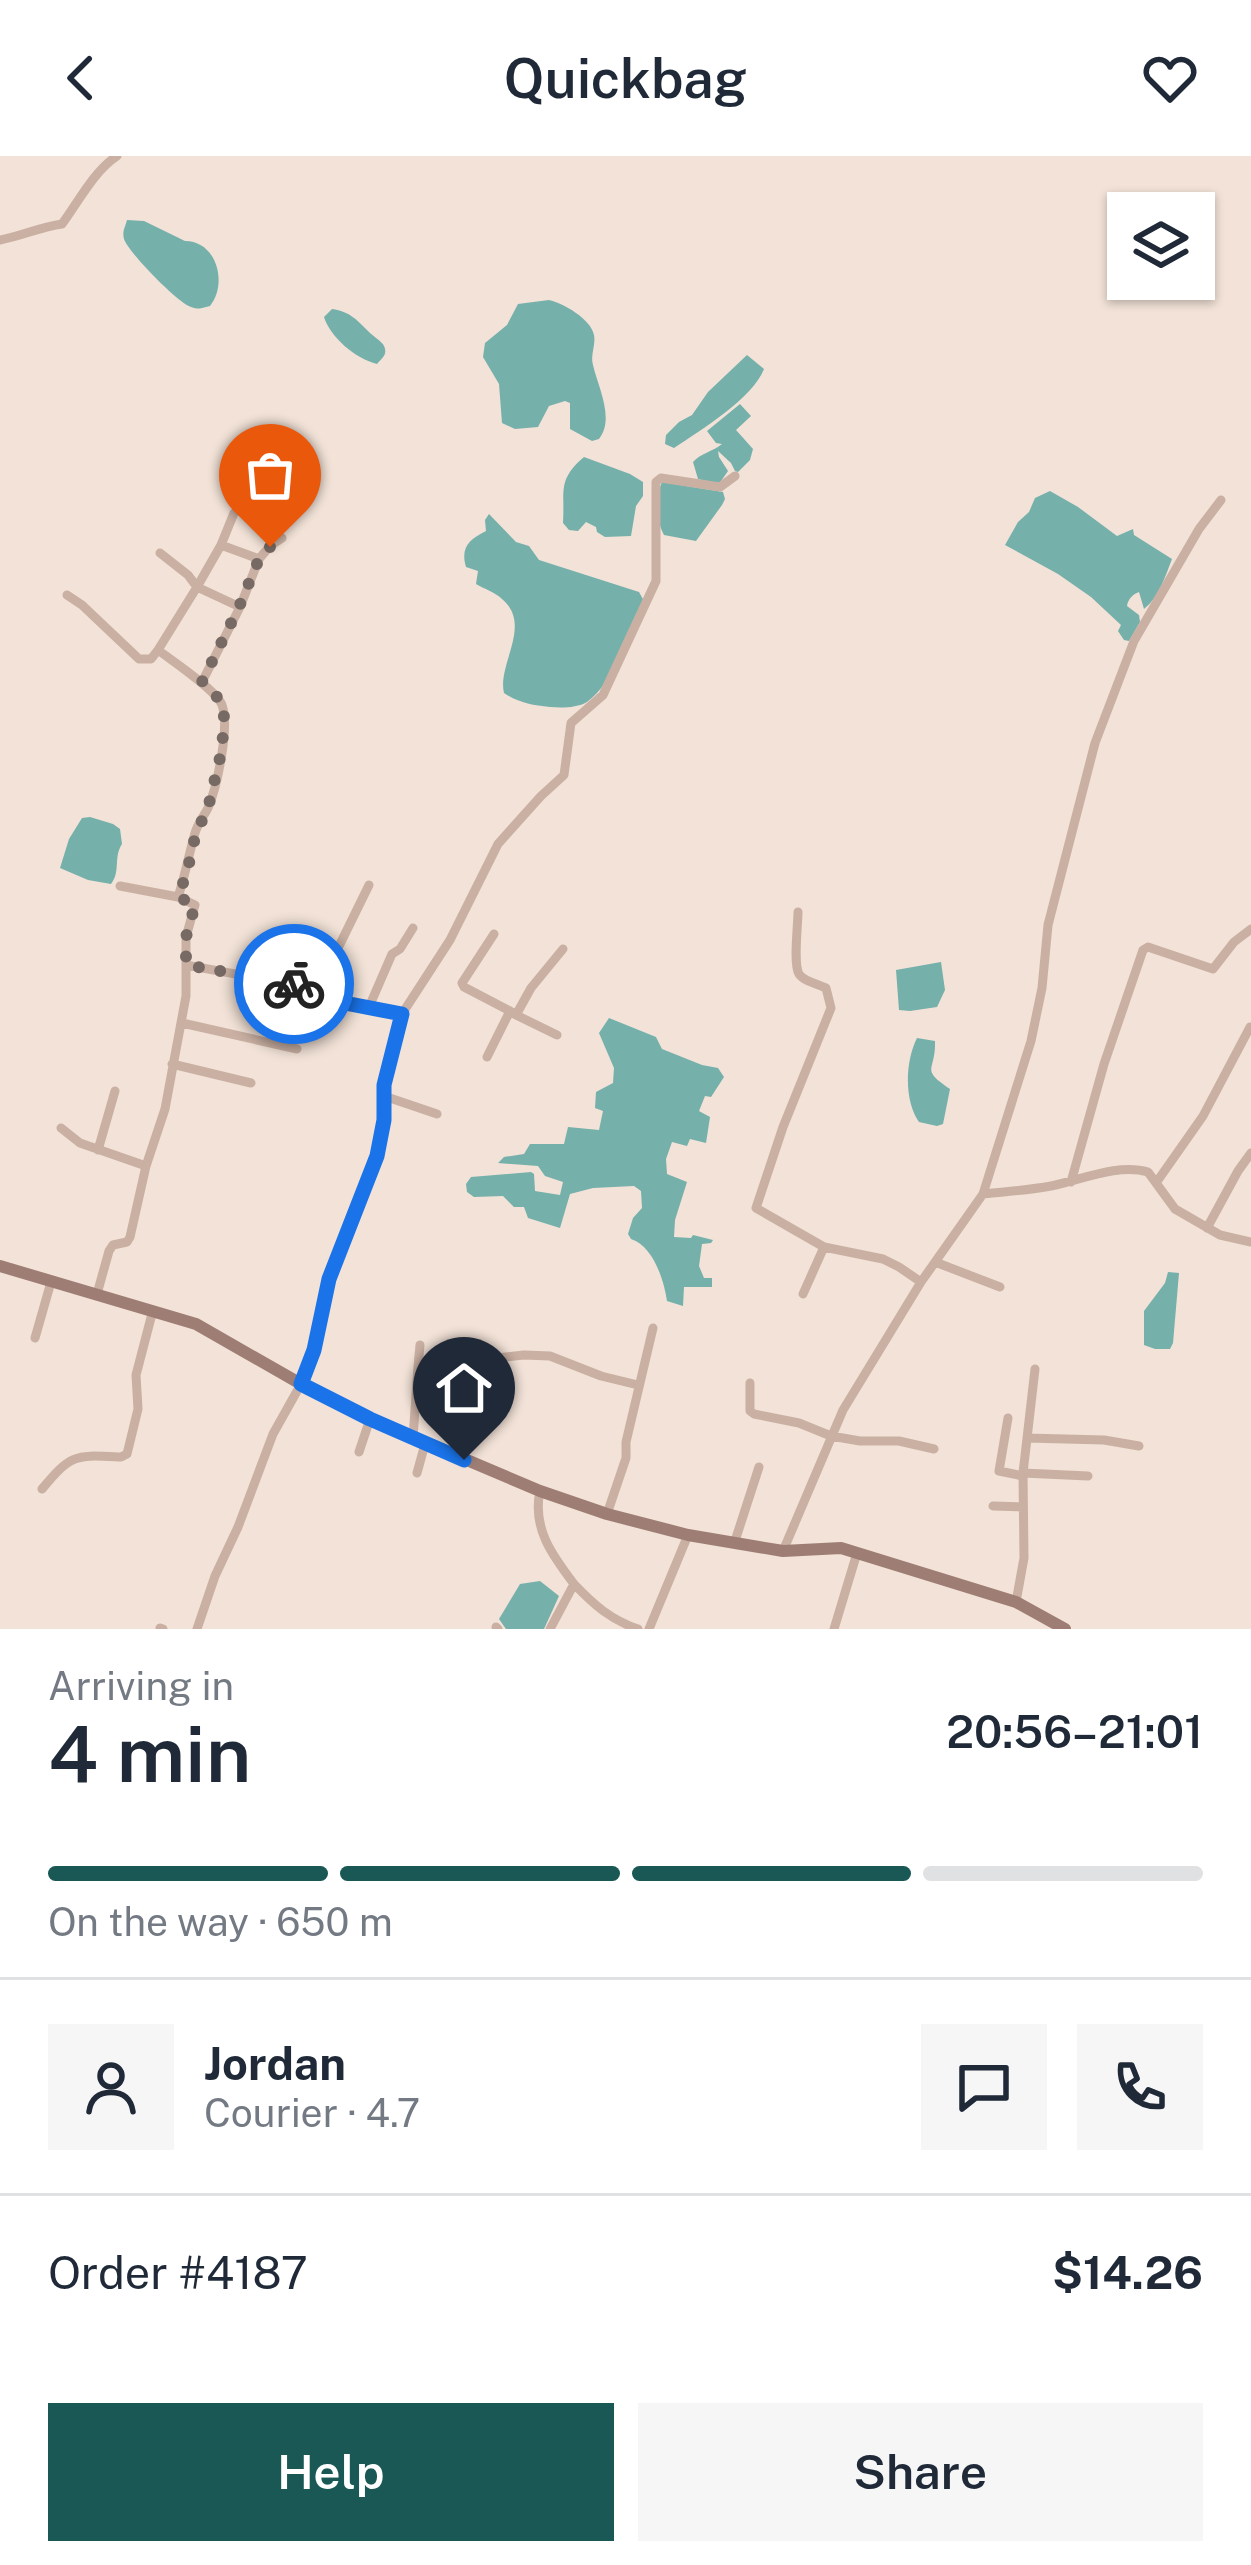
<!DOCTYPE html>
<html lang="en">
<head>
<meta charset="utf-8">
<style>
  body { margin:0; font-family:"Public Sans",sans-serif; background:#f6f6f7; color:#1f2937; height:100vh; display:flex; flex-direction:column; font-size:45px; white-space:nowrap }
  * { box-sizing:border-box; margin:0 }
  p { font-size:39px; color:#747a83 }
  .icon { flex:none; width:66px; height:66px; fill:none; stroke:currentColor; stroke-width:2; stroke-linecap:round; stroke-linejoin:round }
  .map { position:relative; height:1473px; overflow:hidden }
  .details { display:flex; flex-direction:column; background:#fff; flex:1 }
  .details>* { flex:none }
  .tools { position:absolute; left:1107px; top:36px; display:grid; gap:24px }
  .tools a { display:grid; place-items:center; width:108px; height:108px; border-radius:0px; background:#fff; box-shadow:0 3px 9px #0004; font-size:60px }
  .pin { position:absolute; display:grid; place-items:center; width:102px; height:102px; color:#fff; margin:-123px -51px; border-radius:50% 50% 50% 0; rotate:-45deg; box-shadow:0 0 12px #0007 }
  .pin .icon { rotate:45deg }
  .courier { position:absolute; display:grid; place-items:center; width:120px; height:120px; margin:-60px; border:9px solid #1a73e8; border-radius:50%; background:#fff; color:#222; box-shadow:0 3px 15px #0007 }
  .headline em { font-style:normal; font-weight:600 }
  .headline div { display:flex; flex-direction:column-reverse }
  .headline { display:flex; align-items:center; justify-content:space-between; height:204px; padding:0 48px }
  h1 { font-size:78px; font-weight:600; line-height:90px }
  .bar { display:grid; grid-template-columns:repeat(4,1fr); gap:18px 12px; align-content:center; height:144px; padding:0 48px }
  .bar i { height:15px; border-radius:9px; background:#e0e1e3 }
  .bar .on { background:#195854 }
  .bar p { grid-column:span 4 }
  .line { display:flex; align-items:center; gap:30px; padding:0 48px; border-top:3px solid #e0e1e3 }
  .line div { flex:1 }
  .round { display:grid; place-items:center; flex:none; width:126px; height:126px; border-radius:0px; background:#f6f6f7 }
  .cta { display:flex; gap:24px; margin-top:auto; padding:24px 48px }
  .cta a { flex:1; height:138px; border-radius:0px; background:#195854; color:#fff; font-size:48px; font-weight:600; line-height:138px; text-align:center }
  .cta a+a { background:#f6f6f7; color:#1f2937 }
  header { display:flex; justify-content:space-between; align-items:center; height:156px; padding:0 48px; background:#fff; font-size:54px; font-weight:600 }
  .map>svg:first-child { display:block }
  .water { fill:#75b0ab }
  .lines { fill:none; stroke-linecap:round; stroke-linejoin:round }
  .minor { stroke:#cab0a3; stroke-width:9 }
  .secondary { stroke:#9e7e74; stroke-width:12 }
  .done { stroke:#776963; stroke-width:12; stroke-dasharray:0 21.6 }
  .route { stroke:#1a73e8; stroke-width:15 }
</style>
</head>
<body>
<header><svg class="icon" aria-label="back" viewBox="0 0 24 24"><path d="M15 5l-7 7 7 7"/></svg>Quickbag<svg class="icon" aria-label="heart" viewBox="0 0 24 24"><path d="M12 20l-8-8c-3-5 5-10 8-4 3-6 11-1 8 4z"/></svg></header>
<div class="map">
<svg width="1251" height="1473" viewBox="0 0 1251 1473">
  <rect width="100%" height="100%" fill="#f2e2d7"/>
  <path class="water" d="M127,64L144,65L185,85C217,85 228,128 210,150C201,152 200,154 191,151C178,147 128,96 124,83C122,75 125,72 127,64Z
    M549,144C563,147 591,163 594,179C596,189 590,199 593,209C598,231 615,263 599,283L592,285L570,273V247L565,245L549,250L538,271L515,273L502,267L499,228L483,201L485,187L507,169L518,148Z
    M332,153C350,156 356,163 368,175C370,178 383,186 384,190C388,199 382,202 377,208C356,203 330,181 324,161Z
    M747,199L764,213C752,243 701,274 674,292L665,288L666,279L679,266L692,259L708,236Z
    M740,248L751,260L736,274L753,293L750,304L738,316L735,315L731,307L718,295L719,301L728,315L719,328L698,323L693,306C701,297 712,296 722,288L716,287L707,275Z
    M584,301L630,318L643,326V340L636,350L631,380L605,381L597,376L596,371L586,366L578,375L569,374L563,367C565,335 557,324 584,301Z
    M662,326L723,336L725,343L722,349L696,385L664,379C656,364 655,341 662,326Z
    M1050,335L1078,351L1117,380L1133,373L1134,379L1172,403C1165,421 1159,441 1144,453L1139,436C1133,438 1128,443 1127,450L1139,459L1140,466L1129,485L1124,484L1118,475L1121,469L1091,441L1058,418L1005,389L1018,366L1029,356L1035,342Z
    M489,358L516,386L529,390L539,404L639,436L644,445C630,475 614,527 587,546C577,552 561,552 550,551C532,549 519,547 504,537C497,508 533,469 502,443C495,436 484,433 476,428L478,415L466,411C460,391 470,383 486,375L485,364Z
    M90,661L113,668L120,673L122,688C113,702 121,715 111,728L88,724L60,712L69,683L82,662Z
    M941,806L945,834L937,851L910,855L899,854L896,814Z
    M609,862L656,881L662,893L702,909L718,912L724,921L711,941L705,940L699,955L710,961L706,987L690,983L687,990L672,986L666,1003L667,1018L687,1026L675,1064L674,1081L691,1082L693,1079L713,1084L711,1087L702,1088L699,1110L704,1122H712V1131H684L683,1150L667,1145C664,1124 653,1090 631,1083L628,1078L633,1062L642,1052L641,1035L634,1030L593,1032L570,1038L560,1072L528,1062L524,1051H514L503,1040L474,1041L467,1036L466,1028L471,1021L531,1016L534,1018L535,1035L560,1039L563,1026L545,1020L538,1010L498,1007L504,1001L524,998L530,988H564L568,971L599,974L603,955L595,952L596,936L613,927L614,912L599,877Z
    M917,882L935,885C936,916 919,912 950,933L943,968L937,970L919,966C904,944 905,906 917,882Z
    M1168,1116L1179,1117L1173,1187L1170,1193H1155L1144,1189V1155L1165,1127Z
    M540,1425L559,1440L544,1473H506L499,1463L520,1428Z"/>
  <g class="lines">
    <path class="minor" d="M0,84C22,80 40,71 62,68C79,45 94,15 117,0
      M221,389L259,403L240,451
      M259,403L270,390L282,382
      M67,439L82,449L139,503H151L158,494
      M202,526L240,451L197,431L221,389L234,357L239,354L257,362
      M120,730L178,741
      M798,756C798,769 793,808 799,818C803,825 818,828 826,832L831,852L783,971L756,1052L824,1091L883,1103L899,1111L921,1126
      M186,809L318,833L351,848L402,858
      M318,833L369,729
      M369,851L392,798L400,793L413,772
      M510,855L516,859L531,832L563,793
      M516,859L557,879
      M182,867L297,893
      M487,901L510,855L464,831L462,827L494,778
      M172,908L251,927
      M384,940L437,958
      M61,972L80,987L146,1010
      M98,994L115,935
      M1071,1026L1104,908L1143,794L1148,791L1213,813L1234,786L1251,773
      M1156,1027L1203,960L1250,871
      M983,1038C1006,1036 1029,1034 1051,1030C1081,1024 1118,1007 1148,1016L1175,1053L1220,1079L1251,1086
      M1207,1072L1238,1015L1251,997
      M935,1106L1000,1131
      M97,1138L109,1095L113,1089L127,1086L130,1081L146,1010L165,953L186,840V781L195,749L178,741C185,720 189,698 195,677C198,667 204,660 208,652C217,631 230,571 222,549C216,534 174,506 158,494L197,431L188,419L160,397
      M803,1138L824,1091
      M35,1182L51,1126
      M418,1211L420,1189
      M750,1227V1255L754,1258L799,1267L831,1280L860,1285H899L934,1293
      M1008,1262L999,1315L1023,1320
      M413,1282L418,1211L524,1199L550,1200L601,1220L638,1229
      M1027,1282L1104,1284L1139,1290
      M359,1296L370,1263
      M417,1317L425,1288
      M1023,1317L1088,1320
      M42,1333C72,1297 75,1299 121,1301L127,1298L138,1253L136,1219L153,1154
      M540,1335C532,1372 552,1399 574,1428L550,1473
      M993,1350L1023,1351
      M607,1358L626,1302V1286L653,1172
      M735,1385L759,1311
      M783,1395L843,1254L921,1126L983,1038L1031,885L1042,832L1048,769L1095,587L1134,485L1199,373L1221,344
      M574,1428C594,1449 611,1464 638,1473
      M1016,1446L1024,1402L1023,1317L1035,1213
      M496,1471L498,1473
      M160,1472L163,1473
      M197,1473L215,1420L238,1371L273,1278L301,1228L314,1194L329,1123L377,1000L384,963V929L402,858L450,784L498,688L541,640L564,619L571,567L603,539L656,425V326L661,322L720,331L735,320
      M649,1473L688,1379
      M834,1473L857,1397"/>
    <path class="secondary" d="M0,1110L196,1168L301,1228L370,1263L540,1335L607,1358L688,1379L783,1395L841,1392L1016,1446L1065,1473"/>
  </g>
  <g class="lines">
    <path class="done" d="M270,391L259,403L239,451L202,526L221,545L224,561L222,593L208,652L196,677L187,716L178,741L195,749L186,781V809L294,828"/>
    <path class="route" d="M294,828L319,833L350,848L402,858L384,929V964L377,1000L329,1123L314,1194L301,1228L370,1263L464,1304"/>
  </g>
</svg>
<div class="tools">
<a><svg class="icon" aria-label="layers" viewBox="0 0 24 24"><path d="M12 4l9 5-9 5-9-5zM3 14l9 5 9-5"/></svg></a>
</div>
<div class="pin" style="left:270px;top:391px;background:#ea580c"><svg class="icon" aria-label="bag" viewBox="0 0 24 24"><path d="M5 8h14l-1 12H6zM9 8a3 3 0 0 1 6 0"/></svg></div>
<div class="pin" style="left:464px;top:1304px;background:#1f2937"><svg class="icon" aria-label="home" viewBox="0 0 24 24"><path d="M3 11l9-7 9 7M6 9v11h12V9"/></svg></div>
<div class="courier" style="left:294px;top:828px"><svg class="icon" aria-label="bike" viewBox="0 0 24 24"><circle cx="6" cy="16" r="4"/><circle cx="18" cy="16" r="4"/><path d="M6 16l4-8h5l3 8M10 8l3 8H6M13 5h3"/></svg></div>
</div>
<section class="details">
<div class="headline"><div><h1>4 min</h1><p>Arriving in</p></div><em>20:56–21:01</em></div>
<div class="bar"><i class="on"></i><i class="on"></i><i class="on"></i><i></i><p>On the way · 650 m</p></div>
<div class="line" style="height:216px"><a class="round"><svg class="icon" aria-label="person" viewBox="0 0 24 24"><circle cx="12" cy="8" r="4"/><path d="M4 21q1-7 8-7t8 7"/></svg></a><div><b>Jordan</b><p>Courier · 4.7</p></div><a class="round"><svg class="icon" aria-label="chat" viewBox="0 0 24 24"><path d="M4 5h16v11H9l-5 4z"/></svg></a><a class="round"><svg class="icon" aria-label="phone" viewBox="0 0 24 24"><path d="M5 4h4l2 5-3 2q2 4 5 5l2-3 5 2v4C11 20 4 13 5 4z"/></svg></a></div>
<div class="line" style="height:156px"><div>Order #4187</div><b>$14.26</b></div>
<div class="cta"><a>Help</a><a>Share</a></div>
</section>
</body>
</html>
